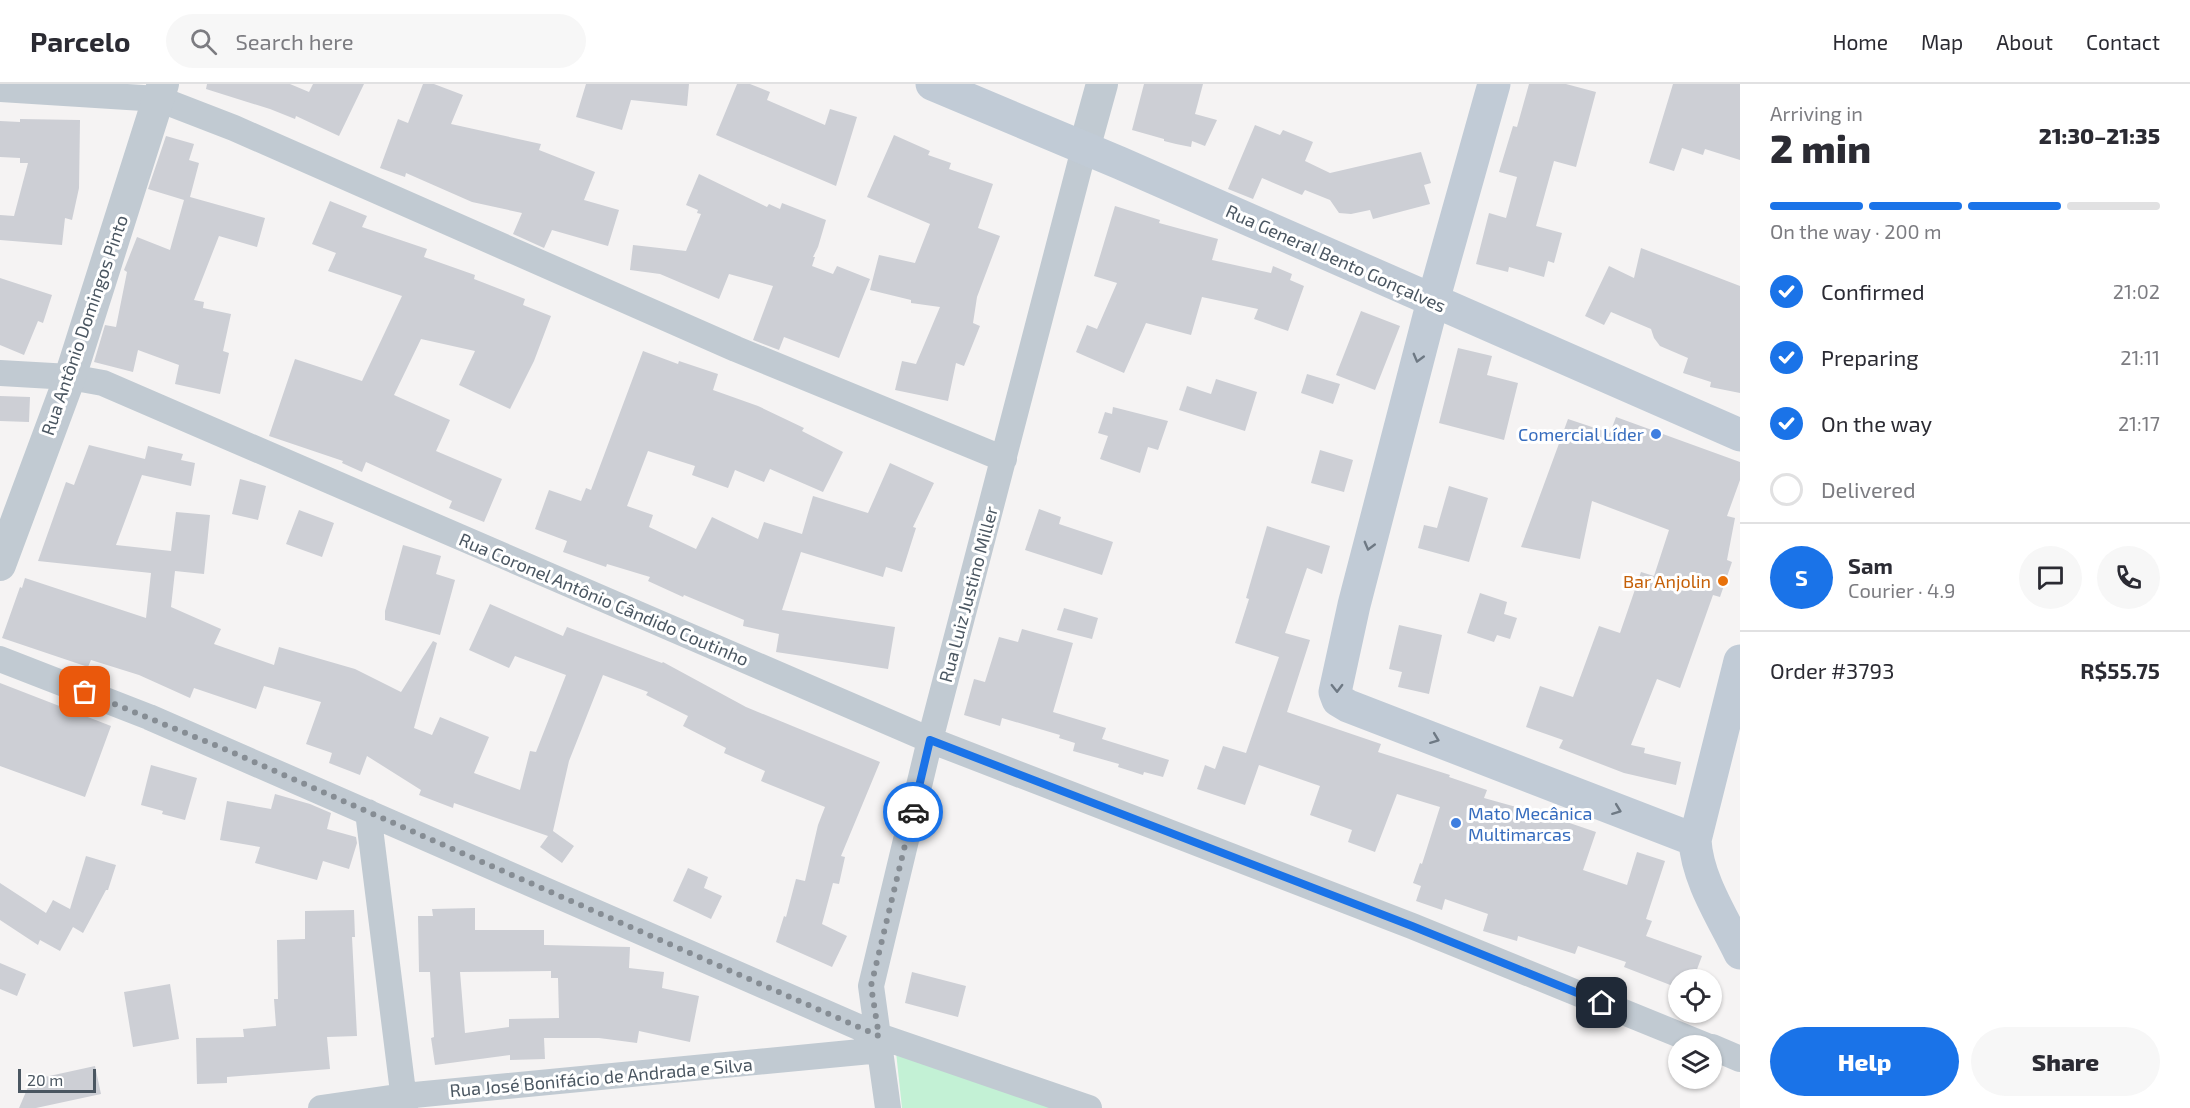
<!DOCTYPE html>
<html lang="en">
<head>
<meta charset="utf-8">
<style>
  body { margin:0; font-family:"Exo 2",sans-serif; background:#f7f7f7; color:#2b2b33; height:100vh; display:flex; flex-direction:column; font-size:22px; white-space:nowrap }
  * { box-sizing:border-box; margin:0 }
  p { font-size:20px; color:#7c7c81 }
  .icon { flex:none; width:33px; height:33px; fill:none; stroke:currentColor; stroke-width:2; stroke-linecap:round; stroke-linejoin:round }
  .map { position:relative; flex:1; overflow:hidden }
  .sheet { display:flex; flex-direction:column; background:#fff; width:450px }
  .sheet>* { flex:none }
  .controls { position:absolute; left:1668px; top:885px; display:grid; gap:12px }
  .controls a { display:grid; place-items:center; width:54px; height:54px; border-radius:50%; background:#fff; box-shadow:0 2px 4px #0004; font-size:30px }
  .scale { position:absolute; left:18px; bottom:15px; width:78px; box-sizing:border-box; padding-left:6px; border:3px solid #4a5661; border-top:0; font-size:16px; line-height:21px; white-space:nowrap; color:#4a5661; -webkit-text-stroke:4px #fff; paint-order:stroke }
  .pin { position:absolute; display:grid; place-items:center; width:51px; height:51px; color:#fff; margin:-26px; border-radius:12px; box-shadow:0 3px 9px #0006 }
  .courier { position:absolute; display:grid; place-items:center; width:60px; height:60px; margin:-30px; border:4px solid #1a73e8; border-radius:50%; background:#fff; color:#222; box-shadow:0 2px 8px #0007 }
  .overview em { font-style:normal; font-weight:800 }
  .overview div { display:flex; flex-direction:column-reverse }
  .overview { display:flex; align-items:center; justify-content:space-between; height:102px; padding:0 30px }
  h1 { font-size:39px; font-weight:800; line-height:45px }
  .bar { display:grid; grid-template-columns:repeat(4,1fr); gap:9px 6px; align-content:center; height:72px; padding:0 30px }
  .bar i { height:8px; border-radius:4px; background:#e1e1e2 }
  .bar .active { background:#1a73e8 }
  .bar p { grid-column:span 4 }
  .line { display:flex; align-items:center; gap:15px; padding:0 30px; border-top:2px solid #e1e1e2 }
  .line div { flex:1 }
  .round { display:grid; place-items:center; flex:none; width:63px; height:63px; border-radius:32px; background:#f7f7f7 }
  ol { padding:0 30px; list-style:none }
  li { display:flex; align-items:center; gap:18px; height:66px }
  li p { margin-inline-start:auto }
  li .icon { padding:6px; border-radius:50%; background:#1a73e8; color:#fff; stroke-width:4 }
  li:last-child { color:#7c7c81 }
  li i { width:33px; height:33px; border:3px solid #e1e1e2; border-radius:50% }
  .action { display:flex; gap:12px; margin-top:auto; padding:12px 30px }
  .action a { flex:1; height:69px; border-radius:36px; background:#1a73e8; color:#fff; font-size:24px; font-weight:800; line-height:69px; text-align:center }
  .action a+a { background:#f7f7f7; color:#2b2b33 }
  header { display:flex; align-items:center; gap:36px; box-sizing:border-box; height:84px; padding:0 30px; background:#fff; border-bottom:2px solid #e1e1e2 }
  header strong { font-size:28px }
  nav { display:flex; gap:33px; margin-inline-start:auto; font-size:21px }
  .search { width:420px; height:54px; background:#f7f7f7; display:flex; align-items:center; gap:15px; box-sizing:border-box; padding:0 21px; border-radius:33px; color:#7c7c81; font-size:22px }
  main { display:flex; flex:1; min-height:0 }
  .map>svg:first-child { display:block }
  .green { fill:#c3f1d5 }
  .building { fill:#cdcfd5; fill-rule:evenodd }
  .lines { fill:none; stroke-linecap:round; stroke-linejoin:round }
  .minor { stroke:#c1cad2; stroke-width:26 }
  .tertiary { stroke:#c1cad2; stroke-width:32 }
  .secondary { stroke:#c1cbd6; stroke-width:33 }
  .oneway { stroke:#6e7984 }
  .done { stroke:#868d94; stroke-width:6; stroke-dasharray:0 10.8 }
  .route { stroke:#1a73e8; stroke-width:8 }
  .shop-dot { fill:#3f7fe0; stroke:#fff; stroke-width:2 }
  .food-dot { fill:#e8710a; stroke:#fff; stroke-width:2 }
  .labels { text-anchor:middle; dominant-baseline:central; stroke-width:6; stroke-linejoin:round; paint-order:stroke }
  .street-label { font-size:18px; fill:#4a5661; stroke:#fff }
  .shop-label { font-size:18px; fill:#366cbe; stroke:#fff; text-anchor:end }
  .food-label { font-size:18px; fill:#c56008; stroke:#fff; text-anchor:end }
</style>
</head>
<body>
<header>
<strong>Parcelo</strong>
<div class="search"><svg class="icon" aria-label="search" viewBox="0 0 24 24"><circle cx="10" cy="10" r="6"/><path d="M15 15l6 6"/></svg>Search here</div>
<nav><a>Home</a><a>Map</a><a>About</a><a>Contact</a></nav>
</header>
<main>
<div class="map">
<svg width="1740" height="1024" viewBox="0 0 1740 1024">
  <rect width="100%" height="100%" fill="#f5f3f3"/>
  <path class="green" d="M896,968L1052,1024H902Z"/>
  <path class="building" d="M207,0H290L309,8L313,0H364L339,52L296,32L295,35L270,25L206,5Z
    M423,0H434L463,11L451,40L541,60L539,66L595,88L584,116L619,126L608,162L552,146L544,164L513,150L522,129L472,118L406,89L405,93L380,84L398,35L408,39Z
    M586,0H689L687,22L631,16L622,46L576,33Z
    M737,0H750L770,8L767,16L825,41L830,25L857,33L836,102L716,51Z
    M1144,0H1203L1195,30L1217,36L1205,62L1192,57L1191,63L1176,60L1164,57V55L1132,46Z
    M1529,0H1566L1596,8L1576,83L1554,77L1536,142L1562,149L1554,179L1548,177L1544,193L1509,183L1508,188L1476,180L1489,129L1506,134L1517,93L1499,88L1513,42L1517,43Z
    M1673,0H1740V76L1705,65L1703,71L1682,64L1674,87L1649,79Z
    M20,35L80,36L79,104L72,136L65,134L62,161L0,156V131L14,132L28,79H20V74L0,73V37L20,38Z
    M1255,41L1280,51L1283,46L1313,58L1305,77L1330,89L1421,68L1431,99L1424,101L1430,120L1373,135L1370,126L1351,130L1339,129L1330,116L1305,106L1302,111L1262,94L1253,115L1228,105Z
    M894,51L930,67L928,71L951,79L949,85L993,100L978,144L1000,152L977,213L973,239L980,242L964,282L956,279L948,317L895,306L902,277L916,280L940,223L911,219V216L870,206L879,171L915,179L930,140L867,113Z
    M166,52L194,60L189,76L199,79L190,113L265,134L257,163L219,152L194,216L204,218L203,224L231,230L223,267L229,269L220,310L175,300L179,281L138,266L133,288L94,278L105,241L116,243L127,188L124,186L137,153L170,166L184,116L148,105Z
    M699,90L767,123L769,120L780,125L782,119L826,136L818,163L813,173H815L812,182L833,190L837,182L870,195L839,274L784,253L779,266L753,256L773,202L729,190L719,215L660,190L630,186L633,161L686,167L701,130L697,129L698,126L686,121Z
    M330,117L367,132L362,143L427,165L424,173L475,191L474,195L525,215L523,221L551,232L534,277L510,325L459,301L475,267L421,255L394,311L450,336L436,367L502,395L484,438L449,424L452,417L366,378L362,388L342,379L343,377L269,352L295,275L362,297L402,212L328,187L336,169L312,160Z
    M1115,122L1160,136L1159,139L1218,155L1212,176L1271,189L1273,182L1292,190L1290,196L1304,202L1288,247L1254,235L1258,225L1202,213L1191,251L1146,239L1124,289L1076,268L1087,241L1097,245L1117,199L1094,192Z
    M1641,164L1740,202V309L1710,303L1711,298L1683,289L1688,274L1660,262L1654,254L1651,245L1611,228L1604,241L1585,232L1609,182L1634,194Z
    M0,194L52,211L43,239L38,237L24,271L0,261Z
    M1361,227L1400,242L1375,306L1336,291Z
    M1458,264L1492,272L1487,291L1518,299L1504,356L1439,339Z
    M643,267L678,280L679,277L718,290L713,306L758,322L804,344L802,347L843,368L823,408L770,385L764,398L735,386L728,404L692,391L695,382L648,367L627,422L653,431L649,443L696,465L712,433L758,455L764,438L802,450L813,412L868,429L890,379L934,399L913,443L916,444L902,488L886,483L883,493L801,468L782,526L895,543L888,585L776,568L779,550L743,542L744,536L684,511L683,513L648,497L650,493L607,480L606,483L563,468L567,457L535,445L549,406L581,417L586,404L591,406Z
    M1307,290L1340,300L1333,320L1301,309Z
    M1216,295L1257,308L1245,347L1179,326L1187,302L1211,310Z
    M0,312L30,313L29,338L0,337Z
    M1113,323L1168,337L1158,366L1148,363L1140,389L1100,375L1108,352L1098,349L1105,328L1112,330Z
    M1616,333L1740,378V396L1727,432L1735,434L1727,476L1732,478L1720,513L1713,511L1680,604L1657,595L1631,661L1645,664L1644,669L1681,678L1676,701L1624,689L1559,664L1563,656L1526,643L1540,602L1573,613L1599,542L1620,549L1641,488L1654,492L1669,446L1592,417L1580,475L1521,463L1568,335L1610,349Z
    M89,361L145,375L148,362L183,370L181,376L195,379L191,402L142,391L116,461L171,467L176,428L210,431L204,490L175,487L171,523L221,545L214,560L274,581L279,563L355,585L401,608L433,557L437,559L414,644L432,651L440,633L489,653L474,689L520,706L530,667L536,668L566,591L515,572L509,584L469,566L490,520L563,552L567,543L662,579L663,578L746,623L880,678L841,772L845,773L839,800L833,799L822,840L847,852L832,883L776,858L784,832L786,833L796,795L805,797L818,741L825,723L761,697L765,687L724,669L726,664L683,642L688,632L646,611L648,608L603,591L569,677L553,747L574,762L562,779L540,763L548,752L454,719L453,724L419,711L421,706L367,672L360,691L329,679L332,669L306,660L321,618L264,602L256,625L194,604L190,614L139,591L91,576L88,583L2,554L20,503L22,504L25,494L146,534L151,489L38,477L66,398L74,401Z
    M1320,366L1353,376L1344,408L1311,399Z
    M240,395L266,402L258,436L232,430Z
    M1449,402L1488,414L1469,478L1418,464L1424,441L1437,444Z
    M1039,425L1061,433L1059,440L1113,458L1102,491L1025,466Z
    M299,426L334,439L322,473L286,460Z
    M1267,442L1330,462L1322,490L1307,484L1285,549L1310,556L1287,628L1381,660L1378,668L1450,691L1449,693L1487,706L1484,714L1534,728L1535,724L1556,730L1555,734L1596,748L1583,786L1627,801L1637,768L1665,777L1646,835L1652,837L1646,852L1702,872L1693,896H1678V904L1624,883L1626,878L1578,862L1575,870L1518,852L1517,857L1483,847L1488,830L1445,815L1442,826L1416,817L1421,802L1413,799L1420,779L1422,780L1440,723L1397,710L1375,768L1348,758L1352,746L1310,731L1320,702L1259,681L1245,721L1197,705L1205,681L1215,685L1223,662L1246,669L1279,573L1235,559L1249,515L1246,514Z
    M403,461L441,472L436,490L455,496L440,551L385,536V527Z
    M1480,509L1507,518L1504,530L1517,534L1510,555L1497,551L1494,558L1467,549Z
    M1064,524L1098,534L1092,555L1057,546Z
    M1399,541L1442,551L1429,610L1398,603L1402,588L1389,585Z
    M1022,545L1073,559L1053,628L1106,644L1102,655L1169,676L1163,693L1144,688L1143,691L1118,683L1119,680L1073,667L1075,659L1059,654L1060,651L1002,634L1000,642L964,631L974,595L985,598L999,553L1018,558Z
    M0,599L111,642L85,713L0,682Z
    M151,681L197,694L185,736L162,730L163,727L141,721Z
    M275,710L310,720L331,729L327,745L356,753L357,759L349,785L323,777L317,796L255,779L260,763L220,756L227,717L271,725Z
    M86,772L116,781L108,806H106L83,849L73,843L60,867L40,856L38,861L0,836V799L46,829L53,816L70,825Z
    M688,784L708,793L704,804L722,812L711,835L673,817Z
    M475,824V846H544V861L630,863L629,884L664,888L662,904L699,912L690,958L639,947L637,959L599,954H544L545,975L510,976V971L435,981L431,954L434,953L430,888H419L418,832H433L432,825ZM551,887V894H558L559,934L509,935V943L465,949L460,888Z
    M354,826L355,853H352L357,952L327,953L330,985L227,993V999L197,1000L196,954L244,953L243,945L276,942L274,915H278L277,856L305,855V827Z
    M0,879L26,890L17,912L0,905Z
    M912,888L966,902L958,933L905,919Z
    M170,900L179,955L133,963L124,908Z
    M95,982L101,1010L36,1024H19L31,996Z"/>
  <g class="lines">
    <path class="minor" d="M0,5L159,15L234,44L736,265L1004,375
      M0,289L70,293L103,299L930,656L1412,842L1707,962
      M0,575L149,633L879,952L1089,1024
      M368,728L405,1024
      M1712,963L1740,975
      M321,1024L404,1012L881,966
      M888,1024L871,902L930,656L1084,65"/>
    <path class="tertiary" d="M1084,65L1102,0
      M0,481L70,293L163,0"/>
    <path class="secondary" d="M932,0L1120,79L1740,351
      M1494,0L1433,217L1354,521L1335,608L1338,616L1348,622L1695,756
      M1740,577L1695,756C1697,795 1723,834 1740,869"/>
  </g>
  <defs><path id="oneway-chevron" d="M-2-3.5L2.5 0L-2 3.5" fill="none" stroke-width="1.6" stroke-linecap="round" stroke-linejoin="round" transform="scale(1.5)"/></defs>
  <g class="oneway">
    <use href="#oneway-chevron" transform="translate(1418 274) rotate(105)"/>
    <use href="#oneway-chevron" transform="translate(1369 462) rotate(105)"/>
    <use href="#oneway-chevron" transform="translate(1337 604) rotate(89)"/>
    <use href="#oneway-chevron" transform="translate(1435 655) rotate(21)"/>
    <use href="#oneway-chevron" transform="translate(1617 726) rotate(21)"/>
  </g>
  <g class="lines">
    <path class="done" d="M85,608L227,666L879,952L871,902L913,728"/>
    <path class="route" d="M913,728L930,656L1412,842L1602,919"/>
  </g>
  <g class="shop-dot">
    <circle cx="1656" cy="350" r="6"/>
    <circle cx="1456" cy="739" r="6"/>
  </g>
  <circle class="food-dot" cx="1723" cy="497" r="6"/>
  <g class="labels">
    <g class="street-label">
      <text transform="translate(1336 174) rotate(24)">Rua General Bento Gonçalves</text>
      <text transform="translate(84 241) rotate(-71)">Rua Antônio Domingos Pinto</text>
      <text transform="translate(968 510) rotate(-75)">Rua Luiz Justino Miller</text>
      <text transform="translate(604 515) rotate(23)">Rua Coronel Antônio Cândido Coutinho</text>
      <text transform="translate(601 993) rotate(-5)">Rua José Bonifácio de Andrada e Silva</text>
    </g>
    <g class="shop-label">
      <text x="1644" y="350">Comercial Líder</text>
      <text x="1468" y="729" text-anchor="start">Mato Mecânica<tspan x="1468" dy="21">Multimarcas</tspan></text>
    </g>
    <g class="food-label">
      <text x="1711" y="497">Bar Anjolin</text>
    </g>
  </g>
</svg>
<div class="controls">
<a><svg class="icon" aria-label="locate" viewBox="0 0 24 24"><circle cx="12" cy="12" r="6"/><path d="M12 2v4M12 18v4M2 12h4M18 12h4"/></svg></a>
<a><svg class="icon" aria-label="layers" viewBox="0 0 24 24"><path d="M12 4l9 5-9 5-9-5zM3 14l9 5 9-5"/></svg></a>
</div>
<div class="scale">20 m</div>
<div class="pin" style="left:85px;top:608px;background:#ea580c"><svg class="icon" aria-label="bag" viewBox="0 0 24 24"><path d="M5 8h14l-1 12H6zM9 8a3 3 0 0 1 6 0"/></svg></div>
<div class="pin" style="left:1602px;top:919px;background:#1f2937"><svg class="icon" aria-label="home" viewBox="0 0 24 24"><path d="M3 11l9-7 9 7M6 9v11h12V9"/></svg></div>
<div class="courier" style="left:913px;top:728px"><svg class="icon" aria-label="car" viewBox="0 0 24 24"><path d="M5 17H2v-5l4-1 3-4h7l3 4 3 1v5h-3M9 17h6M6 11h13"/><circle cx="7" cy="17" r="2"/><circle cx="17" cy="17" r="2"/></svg></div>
</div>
<section class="sheet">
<div class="overview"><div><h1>2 min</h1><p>Arriving in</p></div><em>21:30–21:35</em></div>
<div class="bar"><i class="active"></i><i class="active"></i><i class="active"></i><i></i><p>On the way · 200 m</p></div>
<ol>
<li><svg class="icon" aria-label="check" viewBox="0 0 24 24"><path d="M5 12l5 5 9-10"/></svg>Confirmed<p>21:02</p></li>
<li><svg class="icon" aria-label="check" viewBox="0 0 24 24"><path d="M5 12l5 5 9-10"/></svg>Preparing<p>21:11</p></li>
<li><svg class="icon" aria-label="check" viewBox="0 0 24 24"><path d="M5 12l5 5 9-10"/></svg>On the way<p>21:17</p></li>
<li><i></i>Delivered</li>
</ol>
<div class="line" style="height:108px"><b class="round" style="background:#1a73e8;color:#fff">S</b><div><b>Sam</b><p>Courier · 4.9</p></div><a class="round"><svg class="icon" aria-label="chat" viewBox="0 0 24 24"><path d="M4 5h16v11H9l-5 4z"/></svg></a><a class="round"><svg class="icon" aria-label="phone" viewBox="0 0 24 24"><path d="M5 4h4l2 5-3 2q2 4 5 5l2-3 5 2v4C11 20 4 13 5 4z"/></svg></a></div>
<div class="line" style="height:78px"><div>Order #3793</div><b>R$55.75</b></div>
<div class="action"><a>Help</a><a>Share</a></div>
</section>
</main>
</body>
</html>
